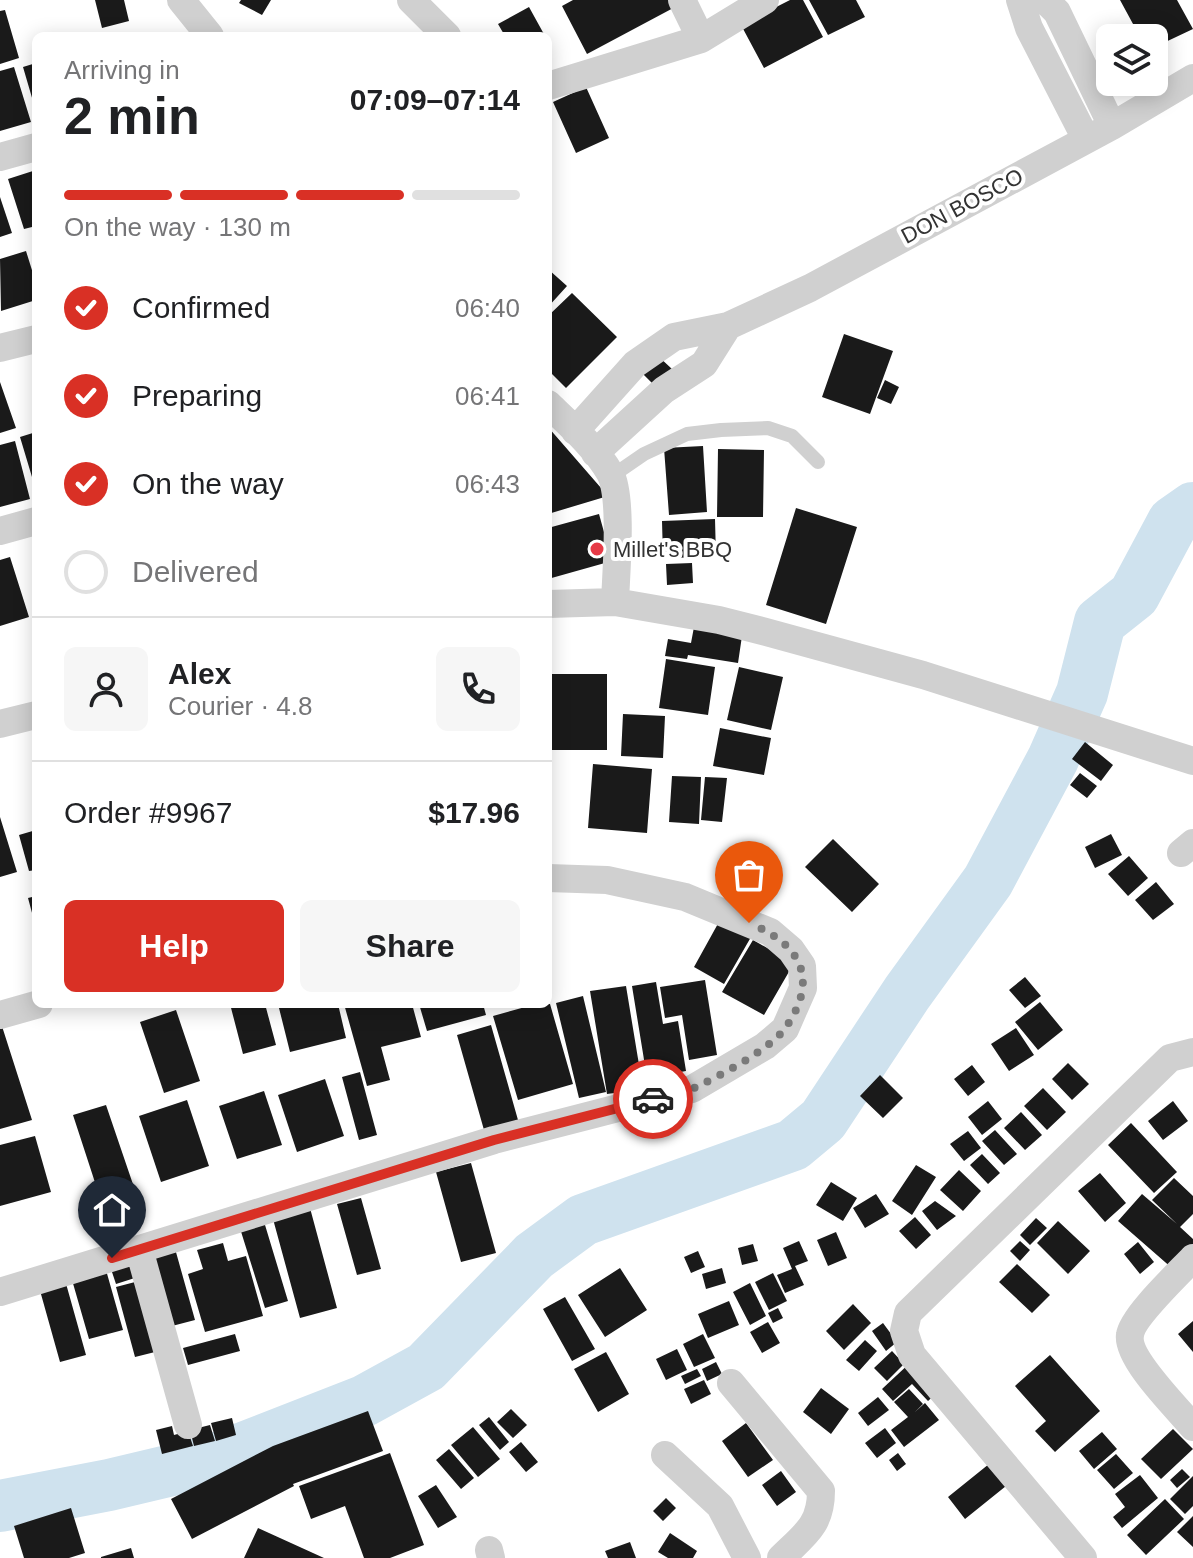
<!DOCTYPE html>
<html lang="en">
<head>
<meta charset="utf-8">
<style>
  body { margin:0; font-family:Arial,sans-serif; background:#f6f6f6; color:#202124; height:100vh; display:flex; flex-direction:column; font-size:30px; white-space:nowrap }
  * { box-sizing:border-box; margin:0 }
  p { font-size:26px; color:#757577 }
  .icon { flex:none; width:44px; height:44px; fill:none; stroke:currentColor; stroke-width:2; stroke-linecap:round; stroke-linejoin:round }
  .map { position:relative; flex:1; overflow:hidden }
  .panel { position:absolute; left:32px; top:32px; width:520px; height:976px; display:flex; flex-direction:column; background:#fff; border-radius:12px; box-shadow:0 4px 20px #0003 }
  .panel>* { flex:none }
  .tools { position:absolute; left:1096px; top:24px; display:grid; gap:16px }
  .tools a { display:grid; place-items:center; width:72px; height:72px; border-radius:12px; background:#fff; box-shadow:0 4px 20px #0003; font-size:40px }
  .pin { position:absolute; display:grid; place-items:center; width:68px; height:68px; color:#fff; margin:-82px -34px; border-radius:50% 50% 50% 0; rotate:-45deg; box-shadow:0 0 8px #0007 }
  .pin .icon { rotate:45deg }
  .courier { position:absolute; display:grid; place-items:center; width:80px; height:80px; margin:-40px; border:6px solid #d93025; border-radius:50%; background:#fff; color:#222; box-shadow:0 2px 10px #0007 }
  .summary em { font-style:normal; font-weight:700 }
  .summary div { display:flex; flex-direction:column-reverse }
  .summary { display:flex; align-items:center; justify-content:space-between; height:136px; padding:0 32px }
  h1 { font-size:52px; font-weight:700; line-height:60px }
  .bar { display:grid; grid-template-columns:repeat(4,1fr); gap:12px 8px; align-content:center; height:96px; padding:0 32px }
  .bar i { height:10px; border-radius:6px; background:#e0e0e0 }
  .bar .on { background:#d93025 }
  .bar p { grid-column:span 4 }
  .line { display:flex; align-items:center; gap:20px; padding:0 32px; border-top:2px solid #e0e0e0 }
  .line div { flex:1 }
  .round { display:grid; place-items:center; flex:none; width:84px; height:84px; border-radius:12px; background:#f6f6f6 }
  ol { padding:0 32px; list-style:none }
  li { display:flex; align-items:center; gap:24px; height:88px }
  li p { margin-inline-start:auto }
  li .icon { padding:8px; border-radius:50%; background:#d93025; color:#fff; stroke-width:4 }
  li:last-child { color:#757577 }
  li i { width:44px; height:44px; border:4px solid #e0e0e0; border-radius:50% }
  .primary-button { display:flex; gap:16px; margin-top:auto; padding:16px 32px }
  .primary-button a { flex:1; height:92px; border-radius:12px; background:#d93025; color:#fff; font-size:32px; font-weight:700; line-height:92px; text-align:center }
  .primary-button a+a { background:#f6f6f6; color:#202124 }
  .map>svg:first-child { display:block }
  .lines { fill:none; stroke-linecap:round; stroke-linejoin:round }
  .river { stroke:#cfe2ee; stroke-width:52 }
  .building { fill:#1a1a1a }
  .lane { stroke:#d0d0d0; stroke-width:14 }
  .street { stroke:#d0d0d0; stroke-width:28 }
  .done { stroke:#7a7a7a; stroke-width:8; stroke-dasharray:0 14.4 }
  .route { stroke:#d93025; stroke-width:10 }
  .poi-dot { fill:#e63946; stroke:#fff; stroke-width:3 }
  .labels { text-anchor:middle; dominant-baseline:central; stroke-width:8; stroke-linejoin:round; paint-order:stroke }
  .street-label { font-size:22px; fill:#333; stroke:#fff }
  .poi-label { font-size:22px; fill:#333; stroke:#fff; text-anchor:start }
</style>
</head>
<body>
<div class="map">
<svg width="1193" height="1558" viewBox="0 0 1193 1558">
  <rect width="100%" height="100%" fill="#fff"/>
  <g class="lines">
    <path class="river" d="M0,1506L109,1485L210,1461L364,1401L426,1367L534,1256L583,1220L793,1145L823,1120L907,993L988,881L1053,759L1082,693L1100,622L1134,595L1173,522L1193,508"/>
  </g>
  <path class="building" d="M95,0H124L129,21L102,28Z
    M241,0H271L262,15L239,3Z
    M573,0H674L677,6L587,54L562,6Z
    M790,0H803L823,37L764,68L741,25Z
    M809,0H856L865,17L828,35Z
    M1120,0H1177L1193,29L1157,46L1148,31L1139,35Z
    M529,7L545,36H505L498,24Z
    M5,10L19,58L0,64V11Z
    M36,63V108H35L23,67Z
    M14,67L31,122L0,131V71Z
    M586,87L609,138L576,153L553,102Z
    M36,170V226L24,229L8,179Z
    M0,197L12,233L0,237Z
    M26,251L36,283V300L1,311L0,259Z
    M548,269L567,286L548,307Z
    M572,293L617,337L566,388L548,370V316Z
    M844,334L893,351L870,414L822,397Z
    M658,356L672,369L655,386L642,373Z
    M885,380L899,387L891,404L877,398Z
    M0,382L16,428L0,433Z
    M548,427L608,496L548,514Z
    M36,432V487H35L20,437Z
    M15,441L30,499L0,507V445Z
    M703,446L707,512L669,515L664,448Z
    M718,449L764,450L763,517H717Z
    M796,508L857,527L826,624L766,605Z
    M599,514L612,561L548,579V528Z
    M715,519L716,557L663,558L662,521Z
    M10,557L29,617L0,626V560Z
    M692,563L693,583L667,585L666,564Z
    M694,627L742,636L738,663L688,655L687,659L665,656L668,639L691,643Z
    M666,659L715,667L708,715L659,708Z
    M739,667L783,677L771,730L727,720Z
    M548,674H607V750H548Z
    M623,714L665,716L663,758L621,756Z
    M720,728L771,738L764,775L713,766Z
    M1085,742L1113,765L1101,781L1072,759Z
    M593,764L652,769L647,833L588,828Z
    M1080,773L1097,786L1087,798L1070,785Z
    M672,776L701,777L699,824L669,822Z
    M705,777L727,778L722,822L701,820Z
    M0,817L17,872L0,877Z
    M36,830V870L29,871L19,835Z
    M1111,834L1122,855L1095,868L1085,847Z
    M833,839L879,884L852,912L805,867Z
    M744,848L751,863L729,874L722,859Z
    M1129,856L1148,878L1128,896L1108,874Z
    M1156,882L1174,904L1153,920L1135,900Z
    M36,896V923L35,924L28,898Z
    M720,920L751,937L724,984L694,967Z
    M753,940L794,963L764,1015L722,992Z
    M1025,977L1041,996L1025,1008L1009,990Z
    M705,980L717,1055L689,1060L682,1015L665,1018L660,987Z
    M656,982L663,1024L678,1021L686,1071L647,1078L632,986Z
    M626,986L643,1089L607,1094L590,991Z
    M583,996L606,1092L579,1098L556,1003Z
    M1040,1002L1063,1030L1038,1050L1015,1022Z
    M230,1004H265L276,1045L243,1054Z
    M278,1004H338L346,1038L290,1052Z
    M344,1004H412L421,1037L381,1047L390,1080L367,1086Z
    M419,1004H483L486,1015L427,1031Z
    M536,1004H550L573,1084L518,1100L493,1016Z
    M176,1010L200,1081L164,1093L140,1022Z
    M0,1020L32,1120L0,1129Z
    M491,1025L518,1120L484,1130L457,1035Z
    M1016,1028L1034,1055L1009,1071L991,1044Z
    M1068,1063L1089,1084L1072,1100L1052,1079Z
    M972,1065L985,1082L968,1096L954,1079Z
    M360,1072L377,1135L359,1140L342,1077Z
    M880,1075L903,1098L883,1118L860,1096Z
    M325,1079L344,1136L297,1152L278,1095Z
    M1043,1088L1066,1112L1047,1130L1024,1106Z
    M264,1091L282,1145L237,1159L219,1106Z
    M187,1100L209,1166L161,1182L139,1116Z
    M988,1101L1002,1119L982,1135L968,1117Z
    M1173,1101L1188,1121L1163,1140L1148,1121Z
    M106,1105L138,1199L104,1210L73,1115Z
    M1021,1112L1042,1135L1025,1150L1004,1128Z
    M1131,1123L1177,1172L1154,1193L1108,1145Z
    M995,1130L1017,1154L1004,1165L982,1141Z
    M968,1131L981,1148L964,1161L950,1144Z
    M35,1136L51,1192L0,1206V1145Z
    M982,1154L1000,1173L988,1184L970,1165Z
    M471,1163L496,1253L461,1262L436,1172Z
    M916,1165L936,1177L912,1215L892,1201Z
    M959,1170L981,1191L963,1211L940,1190Z
    M1100,1173L1126,1203L1105,1222L1078,1191Z
    M1174,1178L1193,1196V1214L1180,1227L1193,1239V1247L1173,1269L1118,1221L1142,1194L1177,1224L1152,1200Z
    M831,1182L857,1198L843,1221L816,1205Z
    M876,1194L889,1214L865,1228L853,1208Z
    M361,1198L381,1269L357,1275L337,1204Z
    M935,1201L956,1216L937,1230L922,1211Z
    M310,1208L337,1308L300,1318L273,1219Z
    M262,1215L288,1301L265,1308L238,1222Z
    M915,1217L931,1235L916,1249L899,1231Z
    M1036,1218L1047,1228L1030,1245L1020,1235Z
    M1058,1221L1090,1251L1068,1274L1037,1243Z
    M836,1232L847,1258L828,1266L817,1240Z
    M799,1241L808,1261L795,1266L804,1285L785,1293L777,1275L792,1269L783,1248Z
    M1020,1241L1030,1250L1020,1261L1010,1251Z
    M1138,1242L1154,1262L1140,1274L1124,1254Z
    M223,1243L228,1261L246,1256L263,1316L205,1332L188,1274L203,1269L197,1250Z
    M753,1244L758,1261L742,1265L738,1248Z
    M174,1245L195,1320L172,1326L150,1251Z
    M698,1251L705,1267L691,1273L684,1257Z
    M135,1255L141,1276L116,1284L109,1263Z
    M104,1263L123,1330L89,1339L70,1273Z
    M1017,1264L1050,1295L1032,1313L999,1282Z
    M620,1268L647,1310L605,1337L578,1295Z
    M722,1268L726,1283L706,1289L702,1274Z
    M773,1273L787,1301L769,1310L755,1282Z
    M65,1280L86,1355L60,1362L39,1287Z
    M135,1282L155,1352L135,1357L116,1287Z
    M750,1283L766,1316L750,1325L733,1292Z
    M565,1297L595,1349L572,1361L543,1309Z
    M729,1301L739,1325L708,1338L698,1314Z
    M853,1304L871,1323L844,1350L826,1331Z
    M778,1308L783,1318L773,1323L768,1313Z
    M1193,1321V1352L1178,1334Z
    M768,1322L780,1343L762,1353L750,1332Z
    M883,1323L897,1342L886,1351L872,1331Z
    M235,1334L240,1351L188,1365L183,1348Z
    M703,1334L715,1358L694,1367L683,1344Z
    M865,1340L877,1351L859,1371L846,1360Z
    M677,1349L687,1370L666,1380L656,1359Z
    M892,1351L904,1364L887,1381L874,1368Z
    M606,1352L629,1394L598,1412L574,1369Z
    M1050,1355L1100,1411L1055,1452L1035,1431L1046,1421L1015,1386Z
    M912,1361L939,1391L928,1401L912,1384L893,1401L882,1389Z
    M716,1362L722,1374L707,1381L702,1369Z
    M697,1369L701,1376L685,1384L681,1376Z
    M704,1380L711,1394L691,1404L684,1389Z
    M821,1388L849,1409L831,1434L803,1412Z
    M909,1389L923,1404L915,1412L925,1403L939,1420L904,1447L891,1430L908,1417L894,1402Z
    M878,1397L889,1410L868,1426L858,1413Z
    M511,1409L527,1425L513,1438L497,1422Z
    M368,1411L383,1451L293,1484L294,1486L192,1539L171,1499L273,1446Z
    M489,1417L509,1442L500,1450L479,1425Z
    M232,1418L236,1435L216,1441L211,1423Z
    M746,1423L773,1460L748,1477L722,1441Z
    M210,1425L215,1441L194,1446L190,1430Z
    M172,1426L174,1435L188,1431L193,1446L162,1454L156,1430Z
    M473,1427L500,1459L478,1477L451,1445Z
    M885,1428L896,1443L877,1458L865,1443Z
    M1173,1429L1193,1449L1161,1479L1141,1459Z
    M1102,1432L1117,1449L1094,1469L1079,1451Z
    M521,1442L538,1462L526,1472L509,1452Z
    M449,1449L474,1478L461,1489L436,1460Z
    M390,1453L424,1545L390,1558H364L345,1506L311,1519L299,1486Z
    M898,1453L906,1464L897,1471L889,1460Z
    M1116,1454L1133,1473L1114,1489L1097,1470Z
    M989,1464L1006,1486L965,1519L948,1497Z
    M1182,1469L1190,1477L1177,1488L1170,1480Z
    M781,1471L796,1492L777,1506L762,1485Z
    M1140,1475L1158,1498L1122,1528L1113,1517L1125,1507L1115,1494Z
    M1193,1476V1506L1185,1514L1170,1499Z
    M436,1485L457,1517L438,1528L418,1496Z
    M666,1498L676,1508L663,1521L653,1511Z
    M1165,1499L1184,1519L1146,1555L1127,1535Z
    M71,1508L85,1553L69,1558H24L14,1526Z
    M1193,1516V1547L1177,1532Z
    M258,1528L324,1558H244Z
    M670,1533L697,1551L693,1558H668L658,1552Z
    M630,1542L636,1558H608L605,1551Z
    M131,1548L134,1558H101V1557Z"/>
  <g class="lines">
    <path class="lane" d="M612,476L644,454L687,434L721,430L768,428L792,436L818,462"/>
    <path class="street" d="M181,0L210,36
      M411,0L447,36
      M682,0L701,39
      M1020,0L1029,28L1086,139
      M1045,0L1057,12L1112,126
      M548,86L701,39L765,0
      M0,157L36,147
      M0,348L36,339
      M548,404C570,425 595,447 610,473C623,497 616,573 615,602
      M575,431L635,364L674,337L728,326L810,288L1112,126L1193,78
      M595,453L664,390L704,364L728,326
      M0,531L36,521
      M548,604L615,602L719,620L766,632L923,675L1193,761
      M0,724L36,715
      M1181,853L1193,843
      M0,1015L39,1004
      M139,1249L188,1425
      M1193,1258C1179,1273 1132,1317 1130,1335C1126,1358 1178,1409 1193,1427
      M0,1292L494,1140L692,1089L765,1046L785,1029L803,988L802,966L791,950L770,932L685,897L607,880L548,878
      M731,1383L821,1491C821,1526 804,1535 781,1558
      M665,1455L720,1506L747,1558
      M489,1550L491,1558
      M1083,1558L912,1355L904,1331L908,1313L1170,1058L1193,1052"/>
  </g>
  <g class="lines">
    <path class="done" d="M653,1099C666,1095 681,1093 694,1088C719,1076 770,1050 786,1027C820,978 800,944 749,923"/>
    <path class="route" d="M112,1258L494,1140L653,1099"/>
  </g>
  <circle class="poi-dot" cx="597" cy="549" r="8"/>
  <g class="labels">
    <g class="street-label">
      <text transform="translate(962 206) rotate(-28)">DON BOSCO</text>
    </g>
    <g class="poi-label">
      <text x="613" y="549">Millet's BBQ</text>
    </g>
  </g>
</svg>
<div class="tools">
<a><svg class="icon" aria-label="layers" viewBox="0 0 24 24"><path d="M12 4l9 5-9 5-9-5zM3 14l9 5 9-5"/></svg></a>
</div>
<div class="pin" style="left:749px;top:923px;background:#ea580c"><svg class="icon" aria-label="bag" viewBox="0 0 24 24"><path d="M5 8h14l-1 12H6zM9 8a3 3 0 0 1 6 0"/></svg></div>
<div class="pin" style="left:112px;top:1258px;background:#1f2937"><svg class="icon" aria-label="home" viewBox="0 0 24 24"><path d="M3 11l9-7 9 7M6 9v11h12V9"/></svg></div>
<div class="courier" style="left:653px;top:1099px"><svg class="icon" aria-label="car" viewBox="0 0 24 24"><path d="M5 17H2v-5l4-1 3-4h7l3 4 3 1v5h-3M9 17h6M6 11h13"/><circle cx="7" cy="17" r="2"/><circle cx="17" cy="17" r="2"/></svg></div>
<section class="panel">
<div class="summary"><div><h1>2 min</h1><p>Arriving in</p></div><em>07:09–07:14</em></div>
<div class="bar"><i class="on"></i><i class="on"></i><i class="on"></i><i></i><p>On the way · 130 m</p></div>
<ol>
<li><svg class="icon" aria-label="check" viewBox="0 0 24 24"><path d="M5 12l5 5 9-10"/></svg>Confirmed<p>06:40</p></li>
<li><svg class="icon" aria-label="check" viewBox="0 0 24 24"><path d="M5 12l5 5 9-10"/></svg>Preparing<p>06:41</p></li>
<li><svg class="icon" aria-label="check" viewBox="0 0 24 24"><path d="M5 12l5 5 9-10"/></svg>On the way<p>06:43</p></li>
<li><i></i>Delivered</li>
</ol>
<div class="line" style="height:144px"><a class="round"><svg class="icon" aria-label="person" viewBox="0 0 24 24"><circle cx="12" cy="8" r="4"/><path d="M4 21q1-7 8-7t8 7"/></svg></a><div><b>Alex</b><p>Courier · 4.8</p></div><a class="round"><svg class="icon" aria-label="phone" viewBox="0 0 24 24"><path d="M5 4h4l2 5-3 2q2 4 5 5l2-3 5 2v4C11 20 4 13 5 4z"/></svg></a></div>
<div class="line" style="height:104px"><div>Order #9967</div><b>$17.96</b></div>
<div class="primary-button"><a>Help</a><a>Share</a></div>
</section>
</div>
</body>
</html>
